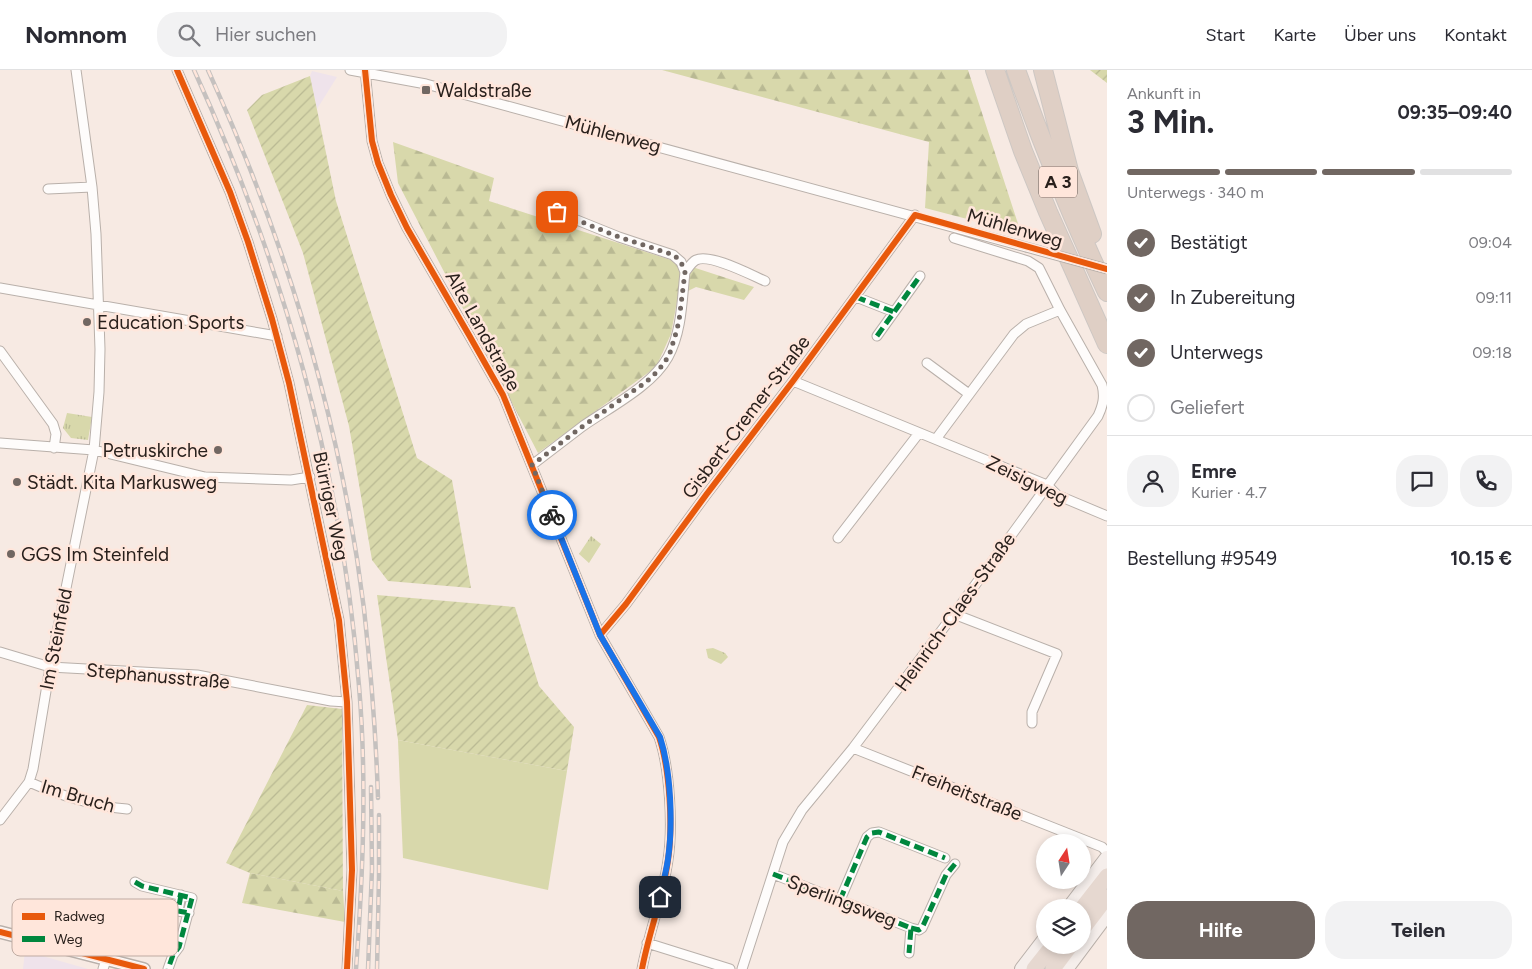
<!DOCTYPE html>
<html lang="de">
<head>
<meta charset="utf-8">
<style>
  body { margin:0; font-family:Figtree,sans-serif; background:#f2f2f3; color:#2b2b33; height:100vh; display:flex; flex-direction:column; font-size:19px; white-space:nowrap }
  * { box-sizing:border-box; margin:0 }
  p { font-size:16px; color:#7c7c81 }
  .icon { flex:none; width:28px; height:28px; fill:none; stroke:currentColor; stroke-width:2; stroke-linecap:round; stroke-linejoin:round }
  .map { position:relative; flex:1; overflow:hidden }
  .panel { display:flex; flex-direction:column; background:#fff; width:425px }
  .panel>* { flex:none }
  .needle { width:32px; rotate:12deg }
  .tools { position:absolute; left:1036px; top:764px; display:grid; gap:10px }
  .tools a { display:grid; place-items:center; width:55px; height:55px; border-radius:50%; background:#fff; box-shadow:0 2px 8px #0003; font-size:25px }
  .pin { position:absolute; display:grid; place-items:center; width:42px; height:42px; color:#fff; margin:-21px; border-radius:10px; box-shadow:0 2px 8px #0006 }
  .courier { position:absolute; display:grid; place-items:center; width:50px; height:50px; margin:-25px; border:4px solid #1a73e8; border-radius:50%; background:#fff; color:#222; box-shadow:0 1px 6px #0007 }
  .overview em { font-style:normal; font-weight:700 }
  .overview div { display:flex; flex-direction:column-reverse }
  .overview { display:flex; align-items:center; justify-content:space-between; height:85px; padding:0 20px }
  h1 { font-size:32px; font-weight:700; line-height:38px }
  .bar { display:grid; grid-template-columns:repeat(4,1fr); gap:8px 5px; align-content:center; height:60px; padding:0 20px }
  .bar i { height:6px; border-radius:4px; background:#e1e1e2 }
  .bar .active { background:#716762 }
  .bar p { grid-column:span 4 }
  .line { display:flex; align-items:center; gap:12px; padding:0 20px; border-top:1px solid #e1e1e2 }
  .line div { flex:1 }
  .round { display:grid; place-items:center; flex:none; width:52px; height:52px; border-radius:20px; background:#f2f2f3 }
  ol { padding:0 20px; list-style:none }
  li { display:flex; align-items:center; gap:15px; height:55px }
  li p { margin-inline-start:auto }
  li .icon { padding:5px; border-radius:50%; background:#716762; color:#fff; stroke-width:4 }
  li:last-child { color:#7c7c81 }
  li i { width:28px; height:28px; border:2px solid #e1e1e2; border-radius:50% }
  .primary-button { display:flex; gap:10px; margin-top:auto; padding:10px 20px }
  .primary-button a { flex:1; height:58px; border-radius:20px; background:#716762; color:#fff; font-size:20px; font-weight:700; line-height:58px; text-align:center }
  .primary-button a+a { background:#f2f2f3; color:#2b2b33 }
  header { display:flex; align-items:center; gap:30px; box-sizing:border-box; height:70px; padding:0 25px; background:#fff; border-bottom:1px solid #e1e1e2 }
  header strong { font-size:24px }
  nav { display:flex; gap:28px; margin-inline-start:auto; font-size:18px }
  .search { width:350px; height:45px; background:#f2f2f3; display:flex; align-items:center; gap:12px; box-sizing:border-box; padding:0 18px; border-radius:20px; color:#7c7c81; font-size:19px }
  main { display:flex; flex:1; min-height:0 }
  .map>svg:first-child { display:block }
  .commercial { fill:#efe3eb }
  .grass { fill:#d8d8ab }
  .forest { fill:url(#forest-firs) }
  .park { fill:url(#park-tufts) }
  .garden { fill:url(#garden-furrows) }
  .lines { fill:none; stroke-linecap:round; stroke-linejoin:round }
  .minor-casing { stroke:#b9b0aa; stroke-width:11 }
  .tertiary-casing { stroke:#b9b0aa; stroke-width:14 }
  .secondary-casing { stroke:#b9b0aa; stroke-width:16 }
  .trunk-casing { stroke:#cdc7c3; stroke-width:18 }
  .motorway-casing { stroke:#cdc7c3; stroke-width:20 }
  .minor { stroke:#fefcfb; stroke-width:9 }
  .tertiary { stroke:#fefcfb; stroke-width:11 }
  .secondary { stroke:#f5eeeb; stroke-width:14 }
  .trunk { stroke:#e6d8d0; stroke-width:15 }
  .motorway { stroke:#dfcfc5; stroke-width:18 }
  .rail-casing { stroke:#c5c1bf; stroke-width:4.5 }
  .rail { stroke:#ffe6db; stroke-width:2.5; stroke-dasharray:8; stroke-linecap:butt }
  .minor-bridge-casing { stroke:#b9b0aa; stroke-width:11; stroke-linecap:butt }
  .minor-bridge { stroke:#fefcfb; stroke-width:9 }
  .quiet { stroke:#00873e; stroke-width:5; stroke-dasharray:10 5; stroke-linecap:butt }
  .cycleway-casing { stroke:#ffe6db; stroke-width:9 }
  .cycleway { stroke:#e8590c; stroke-width:6 }
  .done { stroke:#716762; stroke-width:5; stroke-dasharray:0 9 }
  .route { stroke:#1a73e8; stroke-width:6 }
  .poi-dot { fill:#716762; stroke:#ffe6db; stroke-width:2 }
  .labels { text-anchor:middle; dominant-baseline:central; stroke-width:5; stroke-linejoin:round; paint-order:stroke }
  .shield { fill:#ffe6db; stroke:#695b55; stroke-width:1 }
  .shield-label { font-size:18px; font-weight:bold; fill:#29201c }
  .poi-label { font-size:19px; fill:#29201c; stroke:#ffe6db; text-anchor:start }
  .street-label { font-size:19px; fill:#29201c; stroke:#ffe6db }
  .key { fill:#ffe6db; stroke:#bfaba2; stroke-width:1 }
  .key-label { font-size:14px; fill:#29201c }
</style>
</head>
<body>
<header>
<strong>Nomnom</strong>
<div class="search"><svg class="icon" aria-label="search" viewBox="0 0 24 24"><circle cx="10" cy="10" r="6"/><path d="M15 15l6 6"/></svg>Hier suchen</div>
<nav><a>Start</a><a>Karte</a><a>Über uns</a><a>Kontakt</a></nav>
</header>
<main>
<div class="map">
<svg width="1107" height="899" viewBox="0 0 1107 899">
  <defs>
    <pattern id="forest-firs" width="22" height="20" patternUnits="userSpaceOnUse" patternTransform="scale(1.25)"><rect width="22" height="20" fill="#d8d8ab"/><path d="M5 1l3.5 6h-7zM16 11l3.5 6h-7z" fill="#b9b993"/></pattern>
    <pattern id="park-tufts" width="24" height="20" patternUnits="userSpaceOnUse" patternTransform="scale(1.25)"><rect width="24" height="20" fill="#d8d8ab"/><path d="M3 7l-1-3M5 7V3M7 7l1-3M15 17l-1-3M17 17v-4M19 17l1-3" fill="none" stroke="#b9b993"/></pattern>
    <pattern id="garden-furrows" width="10" height="10" patternUnits="userSpaceOnUse" patternTransform="scale(1.25)"><rect width="10" height="10" fill="#d8d8ab"/><path d="M-1 1l2-2M0 10L10 0M9 11l2-2" fill="none" stroke="#b9b993"/></pattern>
  </defs>
  <rect width="100%" height="100%" fill="#f7eae3"/>
  <path class="commercial" d="M312,1L337,7L317,39L310,6Z
    M25,881L88,899H23Z"/>
  <path class="grass" d="M398,670L567,701L548,820L403,788Z"/>
  <path class="forest" d="M662,0H968L1021,163L925,138L929,72Z
    M393,72L494,108L489,131L754,217L744,230L696,217L678,226L671,264L656,297L538,383L398,113Z
    M250,803L343,821L345,852L242,833Z"/>
  <path class="park" d="M67,343L92,347L88,370L71,368L63,358Z
    M591,466L601,474L589,493L579,484Z
    M713,578L725,583L728,587L721,594L708,588L706,579Z"/>
  <path class="garden" d="M1090,0H1107V13Z
    M310,6L336,131L417,388L452,410L471,518L388,511L372,490L349,356L303,183L247,40L262,25Z
    M377,525L515,537L539,616L574,657L567,701L398,670Z
    M307,635L342,639L343,821L250,803L226,793Z"/>
  <g class="lines">
    <defs>
      <path id="minor" d="M177,0L230,122L248,172L272,249L289,313L339,550L347,632L352,800L347,899
        M350,0L426,14L1026,177
        M365,0L372,71L378,93L391,125L407,158L469,265L503,325L600,565L659,667C670,699 673,757 668,790C663,827 649,862 642,899
        M48,119L92,117
        M542,136L619,167L673,185L681,192L685,202C688,198 692,192 696,190C710,183 751,205 765,211
        M0,218L277,266
        M856,227L894,242
        M877,266L920,206
        M0,281L53,354L56,364L54,378
        M927,293L969,324
        M793,311L1047,415L1057,425L1107,446
        M936,369L1014,264L1026,254L1060,240
        M0,373L94,380L205,407L291,410L310,407
        M532,395C549,382 566,369 583,356C610,337 652,316 668,287C682,262 682,229 685,202
        M838,468L919,363
        M954,544L1057,584L1032,642V653
        M600,565L626,534L706,425L793,311L915,145
        M0,582L50,597L197,605L331,631L347,632
        M853,678L1102,777L1107,782
        M29,712C56,724 97,737 127,739
        M0,750L29,712L33,699L50,597L94,380L99,322L100,279L96,164L92,117L76,0
        M773,804L911,858L909,883
        M135,812L142,816L192,828L179,877L173,885L168,899
        M181,825L178,841L189,843
        M840,830L867,767L872,763L879,762L945,788
        M911,858L919,860L922,858L946,805L955,794
        M647,873L730,899
        M103,899L106,890
        M742,899L783,772L802,740L853,678L954,544L1098,346C1103,335 1105,327 1102,315L1060,240L1039,198L1028,191L954,168"/>
      <path id="tertiary" d="M0,862L144,899"/>
      <path id="secondary" d="M1069,838L1107,788
        M1022,899L1045,869
        M1066,899L1107,844"/>
      <path id="trunk" d="M1082,838L1107,806
        M1082,860L1107,827
        M1034,899L1053,875
        M1053,899L1071,875"/>
      <path id="motorway" d="M995,0L1023,81L1048,142L1107,274
        M1016,0C1043,76 1073,150 1107,222
        M1043,0L1069,101L1092,164"/>
    </defs>
    <use href="#minor" class="minor-casing"/>
    <use href="#tertiary" class="tertiary-casing"/>
    <use href="#secondary" class="secondary-casing"/>
    <use href="#trunk" class="trunk-casing"/>
    <use href="#motorway" class="motorway-casing"/>
    <use href="#minor" class="minor"/>
    <use href="#tertiary" class="tertiary"/>
    <use href="#secondary" class="secondary"/>
    <use href="#trunk" class="trunk"/>
    <use href="#motorway" class="motorway"/>
    <defs>
      <path id="rail" d="M194,0C283,194 342,403 359,616C367,710 363,805 356,899
        M208,0C286,171 341,353 364,539C371,602 376,665 378,728
        M368,899L372,799L371,717
        M377,899L379,806V745"/>
    </defs>
    <use href="#rail" class="rail-casing"/>
    <use href="#rail" class="rail"/>
    <defs>
      <path id="minor-bridge" d="M1026,177L1107,199"/>
    </defs>
    <use href="#minor-bridge" class="minor-bridge-casing"/>
    <use href="#minor-bridge" class="minor-bridge"/>
    <path class="quiet" d="M856,227L894,242
      M877,266L920,206
      M773,804L911,858L909,883
      M135,812L142,816L192,828L179,877L173,885L168,899
      M181,825L178,841L189,843
      M840,830L867,767L872,763L879,762L945,788
      M911,858L919,860L922,858L946,805L955,794"/>
    <defs>
      <path id="cycleway" d="M177,0L230,122L248,172L272,249L289,313L339,550L347,632L352,800L347,899
        M365,0L372,71L378,93L391,125L407,158L469,265L503,325L600,565L659,667C670,699 673,757 668,790C663,827 649,862 642,899
        M600,565L626,534L706,425L793,311L915,145L1107,199
        M0,862L144,899"/>
    </defs>
    <use href="#cycleway" class="cycleway-casing"/>
    <use href="#cycleway" class="cycleway"/>
  </g>
  <g class="lines">
    <path class="done" d="M552,445L532,395L583,356L646,312L658,301L669,286L676,263L679,251L685,202L681,192L674,185L619,167L557,142"/>
    <path class="route" d="M552,445L600,565L660,667C671,701 673,754 668,789C666,802 663,814 660,827"/>
  </g>
  <g class="poi-dot">
    <rect x="421" y="15" width="10" height="10" rx="2.5"/>
    <circle cx="87" cy="252" r="5"/>
    <circle cx="218" cy="380" r="5"/>
    <circle cx="17" cy="412" r="5"/>
    <circle cx="11" cy="484" r="5"/>
  </g>
  <g class="labels">
    <rect class="shield" x="1039" y="96.5" width="38" height="31" rx="4"/>
    <g class="shield-label">
      <text x="1058" y="112">A 3</text>
    </g>
    <g class="poi-label">
      <text x="436" y="20">Waldstraße</text>
      <text x="97" y="252">Education Sports</text>
      <text x="208" y="380" text-anchor="end">Petruskirche</text>
      <text x="27" y="412">Städt. Kita Markusweg</text>
      <text x="21" y="484">GGS Im Steinfeld</text>
    </g>
    <g class="street-label">
      <text transform="translate(613 64) rotate(15)">Mühlenweg</text>
      <text transform="translate(1015 158) rotate(16)">Mühlenweg</text>
      <text transform="translate(483 261) rotate(61)">Alte Landstraße</text>
      <text transform="translate(746 347) rotate(-53)">Gisbert-Cremer-Straße</text>
      <text transform="translate(1027 410) rotate(26)">Zeisigweg</text>
      <text transform="translate(331 436) rotate(78)">Bürriger Weg</text>
      <text transform="translate(955 542) rotate(-54)">Heinrich-Claes-Straße</text>
      <text transform="translate(56 569) rotate(-79)">Im Steinfeld</text>
      <text transform="translate(158 606) rotate(5)">Stephanusstraße</text>
      <text transform="translate(967 723) rotate(22)">Freiheitstraße</text>
      <text transform="translate(78 726) rotate(16)">Im Bruch</text>
      <text transform="translate(842 831) rotate(21)">Sperlingsweg</text>
    </g>
  </g>
  <rect x="12" y="829" width="166" height="57" rx="8" class="key"/>
  <rect x="22" y="843" width="23" height="7" fill="#e8590c"/>
  <rect x="22" y="866" width="23" height="6" fill="#00873e"/>
  <g class="key-label">
    <text x="54" y="851">Radweg</text>
    <text x="54" y="874">Weg</text>
  </g>
</svg>
<div class="tools">
<a><svg class="needle" viewBox="-14 -14 28 28"><path d="M0-13l5 13h-10z" fill="#e53935"/><path d="M0 13l5-13h-10z" fill="#7c7c81"/></svg></a>
<a><svg class="icon" aria-label="layers" viewBox="0 0 24 24"><path d="M12 4l9 5-9 5-9-5zM3 14l9 5 9-5"/></svg></a>
</div>
<div class="pin" style="left:557px;top:142px;background:#ea580c"><svg class="icon" aria-label="bag" viewBox="0 0 24 24"><path d="M5 8h14l-1 12H6zM9 8a3 3 0 0 1 6 0"/></svg></div>
<div class="pin" style="left:660px;top:827px;background:#1f2937"><svg class="icon" aria-label="home" viewBox="0 0 24 24"><path d="M3 11l9-7 9 7M6 9v11h12V9"/></svg></div>
<div class="courier" style="left:552px;top:445px"><svg class="icon" aria-label="bike" viewBox="0 0 24 24"><circle cx="6" cy="16" r="4"/><circle cx="18" cy="16" r="4"/><path d="M6 16l4-8h5l3 8M10 8l3 8H6M13 5h3"/></svg></div>
</div>
<section class="panel">
<div class="overview"><div><h1>3 Min.</h1><p>Ankunft in</p></div><em>09:35–09:40</em></div>
<div class="bar"><i class="active"></i><i class="active"></i><i class="active"></i><i></i><p>Unterwegs · 340 m</p></div>
<ol>
<li><svg class="icon" aria-label="check" viewBox="0 0 24 24"><path d="M5 12l5 5 9-10"/></svg>Bestätigt<p>09:04</p></li>
<li><svg class="icon" aria-label="check" viewBox="0 0 24 24"><path d="M5 12l5 5 9-10"/></svg>In Zubereitung<p>09:11</p></li>
<li><svg class="icon" aria-label="check" viewBox="0 0 24 24"><path d="M5 12l5 5 9-10"/></svg>Unterwegs<p>09:18</p></li>
<li><i></i>Geliefert</li>
</ol>
<div class="line" style="height:90px"><a class="round"><svg class="icon" aria-label="person" viewBox="0 0 24 24"><circle cx="12" cy="8" r="4"/><path d="M4 21q1-7 8-7t8 7"/></svg></a><div><b>Emre</b><p>Kurier · 4.7</p></div><a class="round"><svg class="icon" aria-label="chat" viewBox="0 0 24 24"><path d="M4 5h16v11H9l-5 4z"/></svg></a><a class="round"><svg class="icon" aria-label="phone" viewBox="0 0 24 24"><path d="M5 4h4l2 5-3 2q2 4 5 5l2-3 5 2v4C11 20 4 13 5 4z"/></svg></a></div>
<div class="line" style="height:65px"><div>Bestellung #9549</div><b>10.15 €</b></div>
<div class="primary-button"><a>Hilfe</a><a>Teilen</a></div>
</section>
</main>
</body>
</html>
